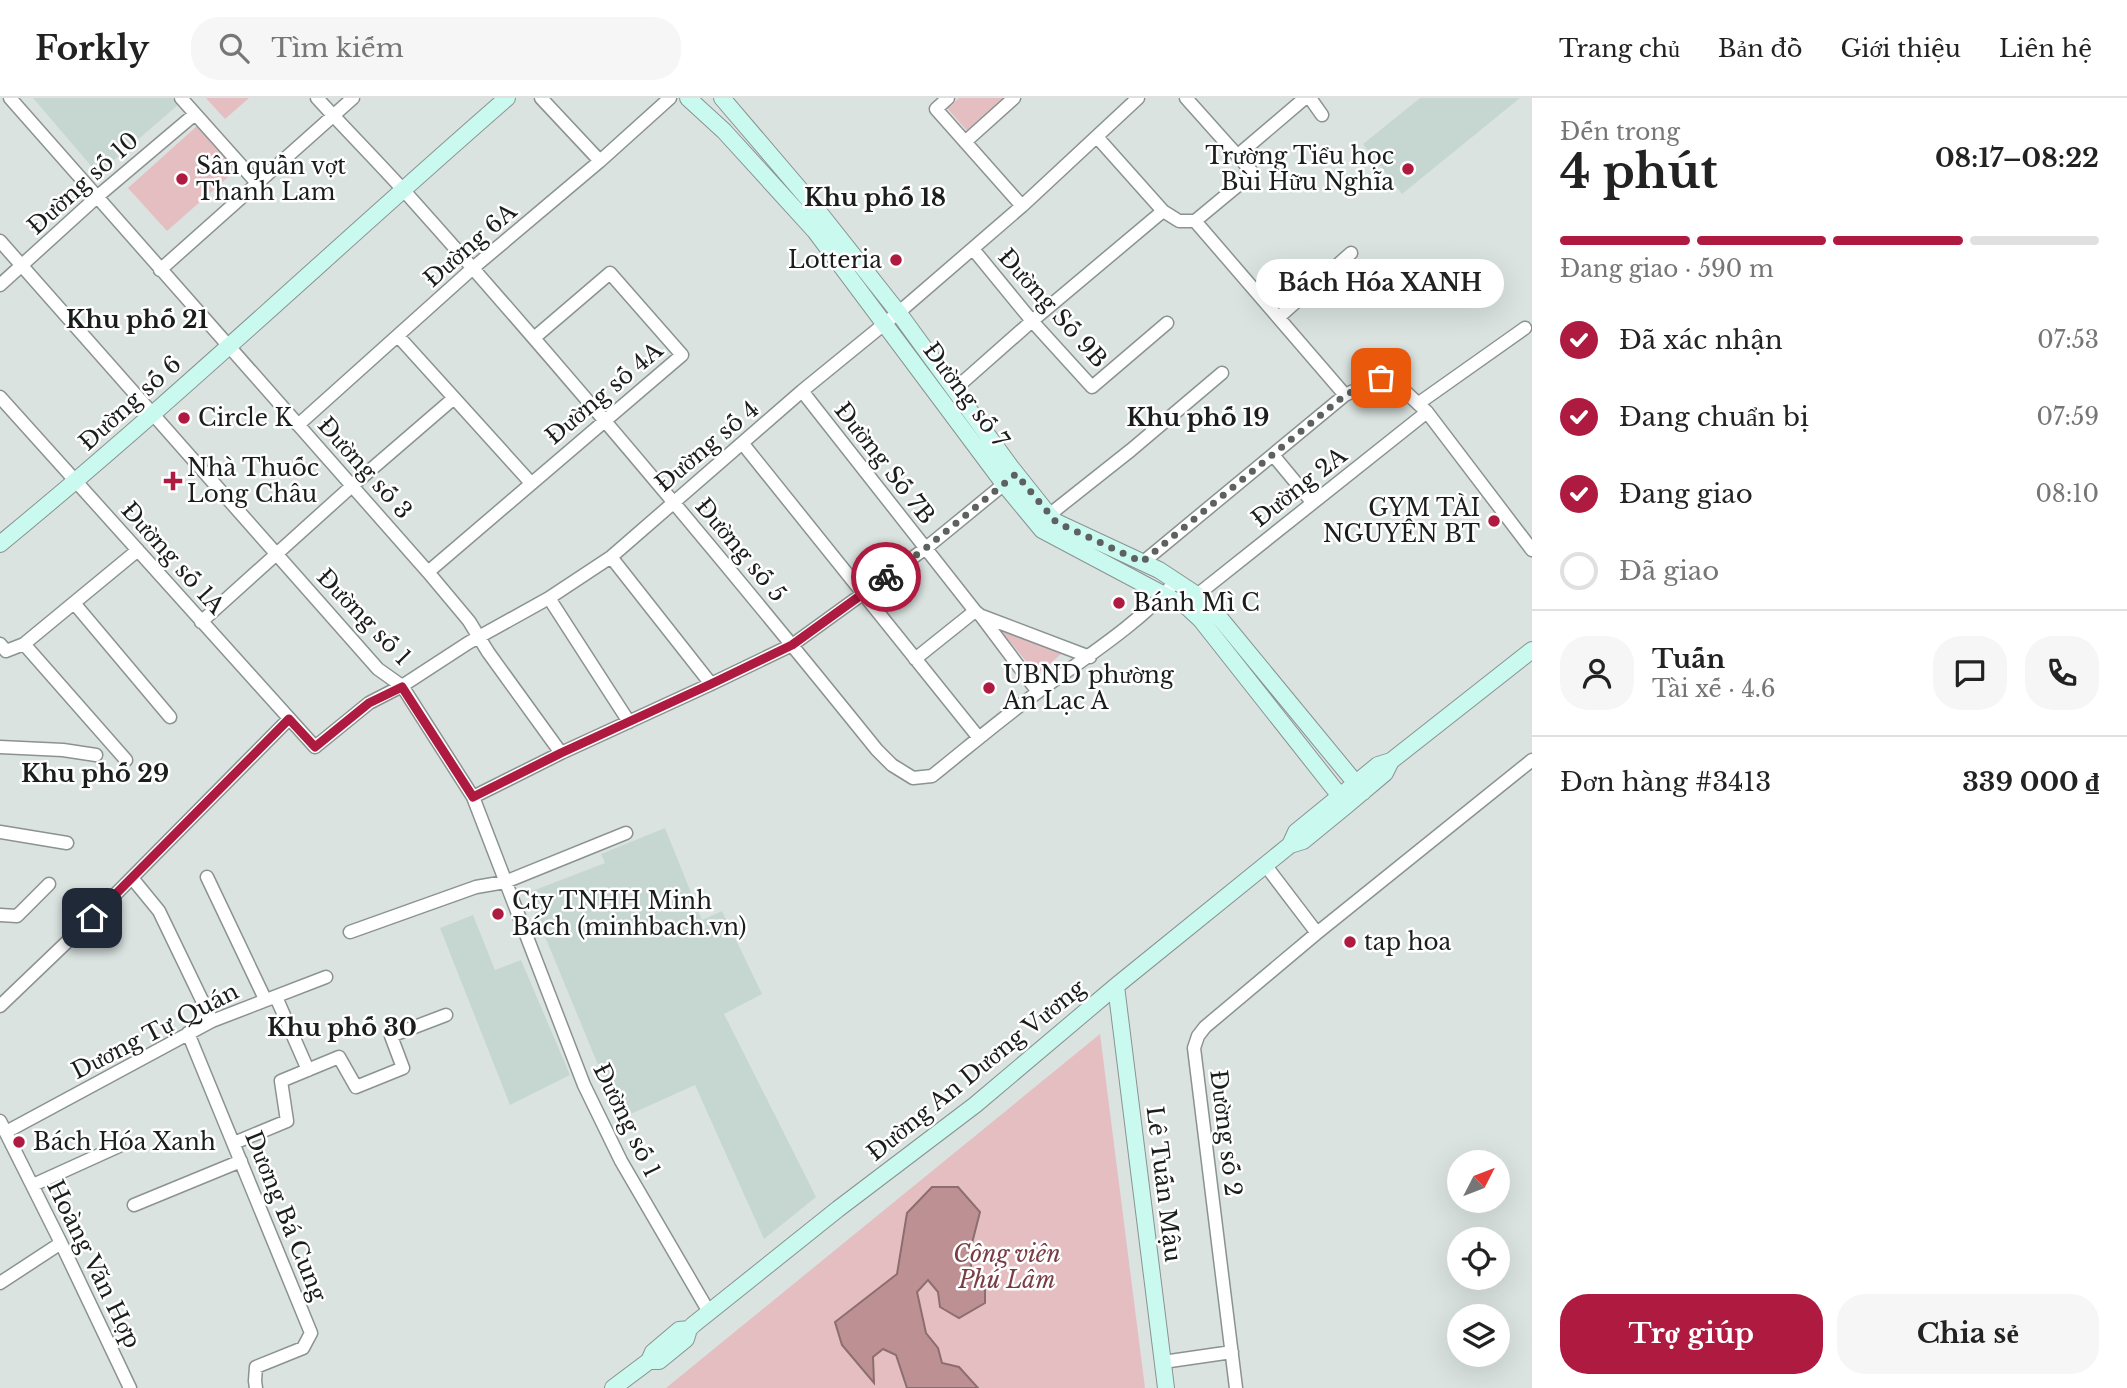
<!DOCTYPE html>
<html lang="vi">
<head>
<meta charset="utf-8">
<style>
  body { margin:0; font-family:"Libre Baskerville",serif; background:#f6f6f6; color:#222; height:100vh; display:flex; flex-direction:column; font-size:26px; white-space:nowrap }
  * { box-sizing:border-box; margin:0 }
  p { font-size:23px; color:#767676 }
  .icon { flex:none; width:38px; height:38px; fill:none; stroke:currentColor; stroke-width:2; stroke-linecap:round; stroke-linejoin:round }
  .map { position:relative; flex:1; overflow:hidden }
  .panel { display:flex; flex-direction:column; background:#fff; width:595px }
  .panel>* { flex:none }
  .needle { width:46px; rotate:48deg }
  .controls { position:absolute; left:1447px; top:1052px; display:grid; gap:14px }
  .controls a { display:grid; place-items:center; width:63px; height:63px; border-radius:50%; background:#fff; box-shadow:0 7px 28px #0002; font-size:35px }
  .pin { position:absolute; display:grid; place-items:center; width:60px; height:60px; color:#fff; margin:-30px; border-radius:14px; box-shadow:0 4px 10px #0006 }
  .courier { position:absolute; display:grid; place-items:center; width:70px; height:70px; margin:-35px; border:5px solid #ae1a40; border-radius:50%; background:#fff; color:#222; box-shadow:0 2px 9px #0007 }
  .bubble { position:absolute; height:49px; border-radius:24px; background:#fff; box-shadow:0 7px 28px #0002; font-size:23px; font-weight:700; line-height:49px; text-align:center }
  .headline em { font-style:normal; font-weight:700 }
  .headline div { display:flex; flex-direction:column-reverse }
  .headline { display:flex; align-items:center; justify-content:space-between; height:119px; padding:0 28px }
  h1 { font-size:46px; font-weight:700; line-height:52px }
  .bar { display:grid; grid-template-columns:repeat(4,1fr); gap:10px 7px; align-content:center; height:84px; padding:0 28px }
  .bar i { height:9px; border-radius:5px; background:#e0e0e0 }
  .bar .active { background:#ae1a40 }
  .bar p { grid-column:span 4 }
  .line { display:flex; align-items:center; gap:18px; padding:0 28px; border-top:2px solid #e0e0e0 }
  .line div { flex:1 }
  .round { display:grid; place-items:center; flex:none; width:74px; height:74px; border-radius:28px; background:#f6f6f6 }
  ol { padding:0 28px; list-style:none }
  li { display:flex; align-items:center; gap:21px; height:77px }
  li p { margin-inline-start:auto }
  li .icon { padding:7px; border-radius:50%; background:#ae1a40; color:#fff; stroke-width:4 }
  li:last-child { color:#767676 }
  li i { width:38px; height:38px; border:4px solid #e0e0e0; border-radius:50% }
  .button { display:flex; gap:14px; margin-top:auto; padding:14px 28px }
  .button a { flex:1; height:80px; border-radius:28px; background:#ae1a40; color:#fff; font-size:28px; font-weight:700; line-height:80px; text-align:center }
  .button a+a { background:#f6f6f6; color:#222 }
  header { display:flex; align-items:center; gap:42px; box-sizing:border-box; height:98px; padding:0 35px; background:#fff; border-bottom:2px solid #e0e0e0 }
  header strong { font-size:33px }
  nav { display:flex; gap:38px; margin-inline-start:auto; font-size:24px }
  .search { width:490px; height:63px; background:#f6f6f6; display:flex; align-items:center; gap:18px; box-sizing:border-box; padding:0 24px; border-radius:28px; color:#767676; font-size:26px }
  main { display:flex; flex:1; min-height:0 }
  .map>svg:first-child { display:block }
  .built { fill:#c6d7d2 }
  .green { fill:#e5bec1 }
  .water { fill:#bd9194; stroke:#8c6e70; stroke-width:2 }
  .lines { fill:none; stroke-linecap:round; stroke-linejoin:round }
  .street-casing { stroke:#8b9391; stroke-width:15 }
  .secondary-casing { stroke:#8b9391; stroke-width:18 }
  .street { stroke:#fff; stroke-width:12 }
  .secondary { stroke:#caf9f0; stroke-width:16 }
  .done { stroke:#5d6261; stroke-width:7; stroke-dasharray:0 12.6 }
  .route { stroke:#ae1a40; stroke-width:9 }
  .poi-dot { fill:#ae1a40; stroke:#fff; stroke-width:2.5 }
  .labels { text-anchor:middle; dominant-baseline:central; stroke-width:5; stroke-linejoin:round; paint-order:stroke }
  .poi-label { font-size:23px; fill:#1a1d1c; stroke:#fff; text-anchor:start }
  .street-label { font-size:23px; fill:#1a1d1c; stroke:#fff }
  .park-label { font-size:23px; font-style:italic; fill:#793d44; stroke:#fff }
  .neighbourhood-label { font-size:24px; font-weight:bold; fill:#1a1d1c; stroke:#fff }
</style>
</head>
<body>
<header>
<strong>Forkly</strong>
<div class="search"><svg class="icon" aria-label="search" viewBox="0 0 24 24"><circle cx="10" cy="10" r="6"/><path d="M15 15l6 6"/></svg>Tìm kiếm</div>
<nav><a>Trang chủ</a><a>Bản đồ</a><a>Giới thiệu</a><a>Liên hệ</a></nav>
</header>
<main>
<div class="map">
<svg width="1532" height="1290" viewBox="0 0 1532 1290">
  <rect width="100%" height="100%" fill="#dae3e0"/>
  <path class="built" d="M33,0H172L178,7L98,76Z
    M1420,0H1520L1402,96L1363,46Z
    M665,730L702,822L722,813L762,896L724,916L816,1099L764,1141L695,987L624,1019L601,974L527,795L605,765L601,756Z
    M473,817L495,872L521,862L570,977L510,1007L440,830Z"/>
  <path class="green" d="M206,0H249L225,21Z
    M959,0H1006L968,34L947,10Z
    M197,28L236,72L167,133L128,90Z
    M997,528L1060,550L1061,556L1042,573H1034Z
    M1100,936L1145,1290H666Z"/>
  <path class="water" d="M932,1089H958L980,1114L969,1157L974,1184L985,1185V1205L959,1220L940,1209L938,1194L928,1182L917,1194L926,1235L938,1250L942,1265L959,1269L978,1290H907L896,1257L883,1251L873,1259L874,1285L842,1247L835,1224L897,1176L907,1115Z"/>
  <g class="lines">
    <defs>
      <path id="street" d="M10,0L428,474L469,523L488,554L561,655
        M181,0L257,85
        M317,0C349,35 383,69 415,105C574,283 727,466 877,652L892,667L913,680L932,678C967,650 1001,621 1038,594C1083,561 1139,526 1176,483
        M541,0L600,63
        M948,0L936,11L1022,108
        M1186,0L1253,75L1195,123
        M1310,0L1322,17
        M1097,39L1163,113L1179,123H1195L1345,297
        M965,44L1014,0
        M1238,57L1305,0
        M0,143L378,571L402,588L473,699L584,987L621,1063L709,1214
        M973,151L1032,223L1092,289L1167,225
        M160,172L353,0
        M0,187L98,98L195,16
        M1279,219L1351,155
        M398,238L531,385
        M955,291L1032,223L1163,113
        M802,293L975,513L981,518L1038,594
        M0,299L315,649L369,605L402,588L468,545L549,500L611,459L802,293L905,209L1022,108L1138,0
        M1419,305L1525,230
        M298,327L473,170L600,63L670,0
        M743,346L979,640
        M1273,357L1312,404
        M1049,417L1131,352L1222,275
        M611,459L711,586
        M1142,465L1345,297L1381,280L1395,284L1427,314L1532,452
        M428,474L682,257L610,175L534,240
        M1197,497L1427,314
        M549,500L629,624
        M74,505L170,619
        M982,518L1090,559
        M201,524L353,387L454,300
        M0,546L6,553L24,546L138,452
        M24,546L126,662
        M915,561L975,513
        M0,649L63,652L96,657
        M473,699L561,655L711,586L792,547L926,450L1009,382
        M0,734L67,745
        M1266,768L1317,835
        M207,779L265,901
        M132,780L159,813L212,923
        M0,817L17,818L49,786
        M350,834L476,789L505,784L626,735
        M276,899L308,972
        M0,908L92,820L289,621
        M188,935L311,1235L303,1250L256,1269L255,1283L256,1290
        M0,1023L61,1145L130,1290
        M6,1034L212,923L326,879
        M234,1045L287,1023L281,983L339,959L356,989L403,970L391,938L446,917
        M33,1087L119,1048
        M134,1107L241,1063
        M0,1185L61,1145
        M1163,1264L1232,1254
        M1236,1290L1194,950L1198,938L1205,929L1317,835L1532,662"/>
      <path id="secondary" d="M688,0L724,33L815,133L1004,386L1042,432L1187,509L1201,522L1347,707
        M722,0L815,109L898,214L1010,368L1049,417L1056,424L1159,472L1197,497L1219,519L1363,694
        M0,446C174,303 337,148 507,0
        M1290,747L1296,734L1378,667L1391,663
        M1116,888L1166,1290
        M649,1263H659L686,1241L689,1231
        M613,1290L649,1263L653,1254L679,1232L689,1231L693,1227L838,1111L975,1007L1116,888L1290,747L1303,743L1347,707L1385,675L1391,663L1532,552"/>
    </defs>
    <use href="#street" class="street-casing"/>
    <use href="#secondary" class="secondary-casing"/>
    <use href="#street" class="street"/>
    <use href="#secondary" class="secondary"/>
  </g>
  <g class="lines">
    <path class="done" d="M886,479L926,450L1016,376L1056,424L1142,464L1345,297L1381,280"/>
    <path class="route" d="M92,820L289,621L315,649L369,605L402,589L473,699L561,655L711,586L792,547L886,479"/>
  </g>
  <g class="poi-dot">
    <circle cx="1408" cy="71" r="7"/>
    <circle cx="182" cy="81" r="7"/>
    <circle cx="896" cy="162" r="7"/>
    <circle cx="184" cy="320" r="7"/>
    <path d="M169.5 372.5h7v7h7v7h-7v7h-7v-7h-7v-7h7z"/>
    <circle cx="1494" cy="423" r="7"/>
    <circle cx="1119" cy="505" r="7"/>
    <circle cx="989" cy="590" r="7"/>
    <circle cx="498" cy="816" r="7"/>
    <circle cx="1350" cy="844" r="7"/>
    <circle cx="19" cy="1044" r="7"/>
  </g>
  <g class="labels">
    <g class="poi-label">
      <text x="1394" y="58" text-anchor="end">Trường Tiểu học<tspan x="1394" dy="26">Bùi Hữu Nghĩa</tspan></text>
      <text x="196" y="68">Sân quần vợt<tspan x="196" dy="26">Thanh Lam</tspan></text>
      <text x="882" y="162" text-anchor="end">Lotteria</text>
      <text x="198" y="320">Circle K</text>
      <text x="187" y="370">Nhà Thuốc<tspan x="187" dy="26">Long Châu</tspan></text>
      <text x="1480" y="410" text-anchor="end">GYM TÀI<tspan x="1480" dy="26">NGUYÊN BT</tspan></text>
      <text x="1133" y="505">Bánh Mì C</text>
      <text x="1003" y="577">UBND phường<tspan x="1003" dy="26">An Lạc A</tspan></text>
      <text x="512" y="803">Cty TNHH Minh<tspan x="512" dy="26">Bách (minhbach.vn)</tspan></text>
      <text x="1364" y="844">tap hoa</text>
      <text x="33" y="1044">Bách Hóa Xanh</text>
    </g>
    <g class="street-label">
      <text transform="translate(83 85) rotate(-42)">Đường số 10</text>
      <text transform="translate(470 147) rotate(-41)">Đường 6A</text>
      <text transform="translate(1053 210) rotate(48)">Đường Số 9B</text>
      <text transform="translate(604 295) rotate(-40)">Đường số 4A</text>
      <text transform="translate(966 297) rotate(53)">Đường số 7</text>
      <text transform="translate(130 305) rotate(-42)">Đường số 6</text>
      <text transform="translate(707 348) rotate(-40)">Đường số 4</text>
      <text transform="translate(885 365) rotate(52)">Đường Số 7B</text>
      <text transform="translate(365 370) rotate(48)">Đường số 3</text>
      <text transform="translate(1299 389) rotate(-38)">Đường 2A</text>
      <text transform="translate(741 452) rotate(50)">Đường số 5</text>
      <text transform="translate(173 460) rotate(48)">Đường số 1A</text>
      <text transform="translate(364 519) rotate(46)">Đường số 1</text>
      <text transform="translate(155 933) rotate(-27)">Dương Tự Quán</text>
      <text transform="translate(976 972) rotate(-39)">Đường An Dương Vương</text>
      <text transform="translate(627 1022) rotate(64)">Đường số 1</text>
      <text transform="translate(1226 1035) rotate(83)">Đường số 2</text>
      <text transform="translate(1164 1086) rotate(83)">Lê Tuấn Mậu</text>
      <text transform="translate(286 1118) rotate(68)">Dương Bá Cung</text>
      <text transform="translate(94 1166) rotate(64)">Hoàng Văn Hợp</text>
    </g>
    <g class="park-label">
      <text x="1007" y="1156">Công viên<tspan x="1007" dy="26">Phú Lâm</tspan></text>
    </g>
    <g class="neighbourhood-label">
      <text x="875" y="99">Khu phố 18</text>
      <text x="137" y="221">Khu phố 21</text>
      <text x="1198" y="319">Khu phố 19</text>
      <text x="95" y="675">Khu phố 29</text>
      <text x="342" y="929">Khu phố 30</text>
    </g>
  </g>
</svg>
<div class="controls">
<a><svg class="needle" viewBox="-14 -14 28 28"><path d="M0-13l5 13h-10z" fill="#e53935"/><path d="M0 13l5-13h-10z" fill="#767676"/></svg></a>
<a><svg class="icon" aria-label="locate" viewBox="0 0 24 24"><circle cx="12" cy="12" r="6"/><path d="M12 2v4M12 18v4M2 12h4M18 12h4"/></svg></a>
<a><svg class="icon" aria-label="layers" viewBox="0 0 24 24"><path d="M12 4l9 5-9 5-9-5zM3 14l9 5 9-5"/></svg></a>
</div>
<div class="pin" style="left:1381px;top:280px;background:#ea580c"><svg class="icon" aria-label="bag" viewBox="0 0 24 24"><path d="M5 8h14l-1 12H6zM9 8a3 3 0 0 1 6 0"/></svg></div>
<div class="pin" style="left:92px;top:820px;background:#1f2937"><svg class="icon" aria-label="home" viewBox="0 0 24 24"><path d="M3 11l9-7 9 7M6 9v11h12V9"/></svg></div>
<div class="courier" style="left:886px;top:479px"><svg class="icon" aria-label="bike" viewBox="0 0 24 24"><circle cx="6" cy="16" r="4"/><circle cx="18" cy="16" r="4"/><path d="M6 16l4-8h5l3 8M10 8l3 8H6M13 5h3"/></svg></div>
<div class="bubble" style="left:1256px;top:161px;width:248px">Bách Hóa XANH</div>
</div>
<section class="panel">
<div class="headline"><div><h1>4 phút</h1><p>Đến trong</p></div><em>08:17–08:22</em></div>
<div class="bar"><i class="active"></i><i class="active"></i><i class="active"></i><i></i><p>Đang giao · 590 m</p></div>
<ol>
<li><svg class="icon" aria-label="check" viewBox="0 0 24 24"><path d="M5 12l5 5 9-10"/></svg>Đã xác nhận<p>07:53</p></li>
<li><svg class="icon" aria-label="check" viewBox="0 0 24 24"><path d="M5 12l5 5 9-10"/></svg>Đang chuẩn bị<p>07:59</p></li>
<li><svg class="icon" aria-label="check" viewBox="0 0 24 24"><path d="M5 12l5 5 9-10"/></svg>Đang giao<p>08:10</p></li>
<li><i></i>Đã giao</li>
</ol>
<div class="line" style="height:126px"><a class="round"><svg class="icon" aria-label="person" viewBox="0 0 24 24"><circle cx="12" cy="8" r="4"/><path d="M4 21q1-7 8-7t8 7"/></svg></a><div><b>Tuấn</b><p>Tài xế · 4.6</p></div><a class="round"><svg class="icon" aria-label="chat" viewBox="0 0 24 24"><path d="M4 5h16v11H9l-5 4z"/></svg></a><a class="round"><svg class="icon" aria-label="phone" viewBox="0 0 24 24"><path d="M5 4h4l2 5-3 2q2 4 5 5l2-3 5 2v4C11 20 4 13 5 4z"/></svg></a></div>
<div class="line" style="height:91px"><div>Đơn hàng #3413</div><b>339 000 ₫</b></div>
<div class="button"><a>Trợ giúp</a><a>Chia sẻ</a></div>
</section>
</main>
</body>
</html>
